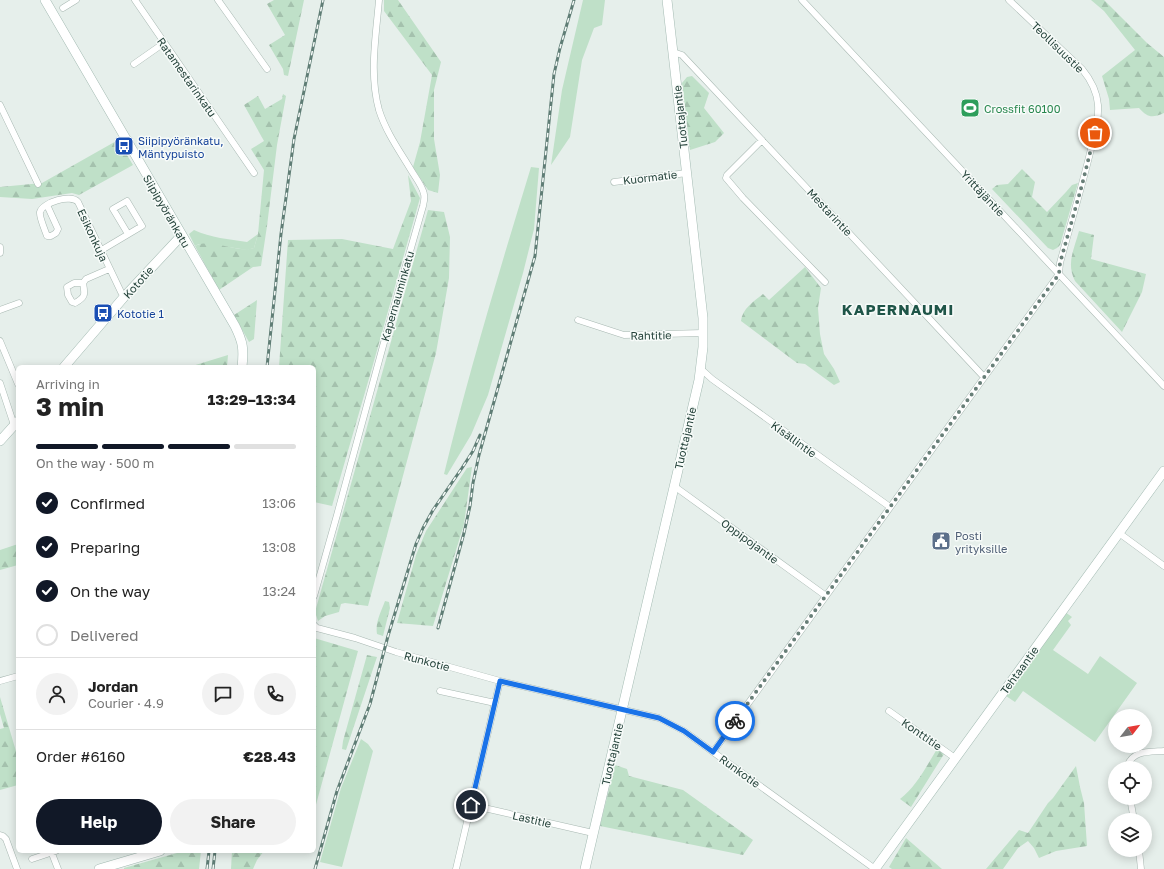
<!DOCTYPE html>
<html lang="en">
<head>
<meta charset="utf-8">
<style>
  body { margin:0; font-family:"Golos Text",sans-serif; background:#f2f2f2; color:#222; height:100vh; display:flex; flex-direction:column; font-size:15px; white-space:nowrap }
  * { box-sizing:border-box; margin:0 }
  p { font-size:13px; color:#767676 }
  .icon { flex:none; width:22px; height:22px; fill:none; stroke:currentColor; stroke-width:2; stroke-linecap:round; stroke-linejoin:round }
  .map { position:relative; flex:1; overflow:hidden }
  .side { position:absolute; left:16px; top:365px; width:300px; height:488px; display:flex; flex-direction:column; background:#fff; border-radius:6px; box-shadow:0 2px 10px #0003 }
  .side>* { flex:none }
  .needle { width:26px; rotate:59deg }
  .controls { position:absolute; left:1108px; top:709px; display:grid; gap:8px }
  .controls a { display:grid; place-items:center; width:44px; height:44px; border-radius:50%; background:#fff; box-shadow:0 2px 10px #0003; font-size:20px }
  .pin { position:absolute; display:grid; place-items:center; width:34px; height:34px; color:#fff; margin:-17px; border:2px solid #fff; border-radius:50%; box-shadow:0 1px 4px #0007 }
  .courier { position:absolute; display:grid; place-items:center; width:40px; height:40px; margin:-20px; border:3px solid #1a73e8; border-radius:50%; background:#fff; color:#222; box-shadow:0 1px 5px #0007 }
  .headline em { font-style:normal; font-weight:700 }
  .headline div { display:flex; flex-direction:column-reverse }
  .headline { display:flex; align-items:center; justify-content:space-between; height:68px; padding:0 20px }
  h1 { font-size:26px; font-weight:700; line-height:30px }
  .bar { display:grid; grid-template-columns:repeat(4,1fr); gap:6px 4px; align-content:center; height:48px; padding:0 20px }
  .bar i { height:5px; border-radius:3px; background:#e0e0e0 }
  .bar .current { background:#111827 }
  .bar p { grid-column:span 4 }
  .line { display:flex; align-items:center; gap:10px; padding:0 20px; border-top:1px solid #e0e0e0 }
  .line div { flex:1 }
  .round { display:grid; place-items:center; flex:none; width:42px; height:42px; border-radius:21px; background:#f2f2f2 }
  ol { padding:0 20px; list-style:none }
  li { display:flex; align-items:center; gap:12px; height:44px }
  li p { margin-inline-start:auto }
  li .icon { padding:4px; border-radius:50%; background:#111827; color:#fff; stroke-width:4 }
  li:last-child { color:#767676 }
  li i { width:22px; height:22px; border:2px solid #e0e0e0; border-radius:50% }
  .cta { display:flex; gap:8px; margin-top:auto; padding:8px 20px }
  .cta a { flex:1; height:46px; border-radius:24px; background:#111827; color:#fff; font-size:16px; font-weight:700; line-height:46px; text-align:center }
  .cta a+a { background:#f2f2f2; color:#222 }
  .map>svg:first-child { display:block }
  .grass { fill:#bfe0c8 }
  .forest { fill:url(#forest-firs) }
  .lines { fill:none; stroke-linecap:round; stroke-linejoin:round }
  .street-casing { stroke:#a8b8b2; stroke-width:7 }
  .secondary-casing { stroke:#a4bbb3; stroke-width:10 }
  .street { stroke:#fff; stroke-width:6 }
  .secondary { stroke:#fff; stroke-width:9 }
  .rail-casing { stroke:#5f7d75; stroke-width:3 }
  .rail { stroke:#f7fbf9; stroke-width:1.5; stroke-dasharray:4.5; stroke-linecap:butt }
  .done { stroke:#687f78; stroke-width:4; stroke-dasharray:0 7.2 }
  .route { stroke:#1a73e8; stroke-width:5 }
  .labels { text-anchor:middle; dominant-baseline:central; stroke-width:3; stroke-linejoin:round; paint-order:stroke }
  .street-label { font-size:11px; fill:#24423a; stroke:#f7fbf9 }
  .leisure-label { font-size:11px; fill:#27864d; stroke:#f7fbf9; text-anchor:start }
  .transit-label { font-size:11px; fill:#164399; stroke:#f7fbf9; text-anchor:start }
  .service-label { font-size:11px; fill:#4e5e75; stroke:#f7fbf9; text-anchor:start }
  .district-label { font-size:15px; font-weight:bold; letter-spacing:1px; fill:#1f5548; stroke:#f7fbf9 }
</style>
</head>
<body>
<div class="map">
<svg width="1164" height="869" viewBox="0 0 1164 869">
  <defs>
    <pattern id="forest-firs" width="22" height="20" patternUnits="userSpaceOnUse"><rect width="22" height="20" fill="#bfe0c8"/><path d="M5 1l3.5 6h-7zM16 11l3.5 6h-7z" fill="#a4c1ad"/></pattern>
  </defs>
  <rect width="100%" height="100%" fill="#e6efeb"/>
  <path class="grass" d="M583,0H605L602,25L594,28L582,60L570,137L551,165L562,90Z
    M531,167L539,168L534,229L523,273L488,395L471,435L447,475L444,474C469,371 500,269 531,167Z
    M194,230C211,238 229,239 247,242L258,234L254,248L247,250L210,244H199L195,246L189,234Z
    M1065,612L1072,617L1068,621L1071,625L1053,650L1088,674L1100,656L1137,683L1095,742L1023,691L1015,702L1006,696Z
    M361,739L368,744L373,751L342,867L320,862L341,788Z"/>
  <path class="forest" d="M274,0H304L288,76L284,75L283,69L269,45L285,35L267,4Z
    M384,0H398L441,62L434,90V139L440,175L438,193L428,190L413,167L420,142L432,75L384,11Z
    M1091,0H1104L1147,43L1164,57V113C1152,118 1148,118 1139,108L1110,110L1109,99L1102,76L1135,50L1104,11Z
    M692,76L709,93L704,108L724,133L715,142L690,150L682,83L687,77Z
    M283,94L286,96L277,145L267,226L261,266L253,267L219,290L195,246C212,237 236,254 254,248L258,234L264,170L251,149L264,141L244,105L258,96L265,109L282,99Z
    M118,140L133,165L79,195L72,193L32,199L0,197V187L42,183Z
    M1022,169L1035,182L1032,197L1047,212L1066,192L1072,185L1078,183L1060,245L1057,248L1053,250L1048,248L992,189L997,185L1008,184Z
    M408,175L420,198L370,375L332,506L314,502V367H279L288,240L342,239L393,249L411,201Z
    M428,210L444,212L450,237L449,278L436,353L368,606L345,603L341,604L339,612L325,616L318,621L315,612Z
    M1079,231L1094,235L1091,259L1146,274L1142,292L1122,332L1075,281C1066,263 1074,250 1079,231Z
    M805,267L821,288L818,308L820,334L824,354L834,369L840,382L834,385L805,364L797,363L741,321C742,309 754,301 763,294L769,300Z
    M257,300L254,339L249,342L234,315Z
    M228,355L227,367H189Z
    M472,467L464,524L433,626L397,623L416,555L426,531L467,468Z
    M18,544V565L0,570V550Z
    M385,601L389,602L390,608L383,636L377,634C375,622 381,612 385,601Z
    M314,638L358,651L314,812Z
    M367,655L377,657L346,750L342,749L343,741Z
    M0,697L18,758V785L0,790V729L4,728L0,714Z
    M937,749L944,754L911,807L900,799C916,787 926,767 937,749Z
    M615,765L627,769L629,776L683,790L753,840L743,855L600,826Z
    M1076,766L1080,787L1084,803L1087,846L1056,851L1039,858L1034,848L1028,841L1018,848L1003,869H986L1019,830L1028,833L1048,803L1053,798Z
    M906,838L942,869H892L889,867Z
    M184,851H201L199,869H124V868Z
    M232,851H264L257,860L253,869H231Z"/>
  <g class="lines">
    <defs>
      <path id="street" d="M135,0L254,173
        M218,0L267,69
        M802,0L1164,386
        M63,8L76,0
        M673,52L682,55L984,377
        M134,64L164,43
        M0,105L38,184
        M762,140L727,175L726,178L743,198L825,282
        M614,182L687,173
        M47,205L58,229L56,233L51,236H47C45,230 39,217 40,212C43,202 71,194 78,202L121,292L124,297
        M0,247V253
        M100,251L142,226L127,201L113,209L128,234
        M83,283C85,294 86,297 75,303L72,302L68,295L67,287L74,283H83L86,279L109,269
        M0,310L19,303
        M578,320L624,335L703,333
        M0,341L18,384
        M701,369L712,379L890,507
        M0,383L14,425
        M674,486L826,596
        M1119,533L1164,566
        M314,596L337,515L383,346L423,206C424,202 425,198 424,194C422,185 415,177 411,170C399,150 386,132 379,110C369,74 376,36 379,0
        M314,625L317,628L355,638L396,652L500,681L659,718L684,731L875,869
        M0,681L18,676
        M440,691L495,703
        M889,711L955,758
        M713,752L1059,274L1060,263C1070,226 1081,190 1090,153C1094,137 1099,121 1098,105C1097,91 1091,80 1082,69L1009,0
        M1127,768C1131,750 1149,752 1164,751
        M1130,798L1134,820
        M471,805L593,833
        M0,835L3,836L6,839L17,869
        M1139,850L1141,869
        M51,851L58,869
        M32,859L56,851
        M456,869L500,681"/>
      <path id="secondary" d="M45,0L235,326C243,342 244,349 242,367
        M64,367L124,297L182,235
        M0,441L18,421
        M99,869L160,851
        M585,869L699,380L703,347V318L667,0
        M875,869L1164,471"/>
    </defs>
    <use href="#street" class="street-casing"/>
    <use href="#secondary" class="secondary-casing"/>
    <use href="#street" class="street"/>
    <use href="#secondary" class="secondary"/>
    <defs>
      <path id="rail" d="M267,367L281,234L294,139L323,0
        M438,628L464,533L470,506L473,483L479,455L535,256L554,74L560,48L574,0
        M207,869L209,851
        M213,869L215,851
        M315,869L337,791L370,704L388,636L416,544L423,528L433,510L462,468L473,451L480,435"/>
    </defs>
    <use href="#rail" class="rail-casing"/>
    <use href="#rail" class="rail"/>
  </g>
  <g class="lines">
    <path class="done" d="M735,721L1059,274L1060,263L1082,185L1095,133"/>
    <path class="route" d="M471,805L500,681L659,718L684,731L713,752L735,721"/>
  </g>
  <defs>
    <symbol id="stadium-square" viewBox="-11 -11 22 22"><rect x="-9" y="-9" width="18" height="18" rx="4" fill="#2e9e5b" stroke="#f7fbf9"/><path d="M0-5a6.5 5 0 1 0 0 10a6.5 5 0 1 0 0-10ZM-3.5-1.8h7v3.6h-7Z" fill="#fff"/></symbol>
    <symbol id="bus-square" viewBox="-11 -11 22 22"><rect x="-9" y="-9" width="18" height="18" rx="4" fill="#1a4fb4" stroke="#f7fbf9"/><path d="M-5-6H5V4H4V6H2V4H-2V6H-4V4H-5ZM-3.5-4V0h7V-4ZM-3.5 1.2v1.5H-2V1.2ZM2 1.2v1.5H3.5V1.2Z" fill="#fff"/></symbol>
    <symbol id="civic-square" viewBox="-11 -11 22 22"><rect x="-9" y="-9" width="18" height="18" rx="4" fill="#5c6f8a" stroke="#f7fbf9"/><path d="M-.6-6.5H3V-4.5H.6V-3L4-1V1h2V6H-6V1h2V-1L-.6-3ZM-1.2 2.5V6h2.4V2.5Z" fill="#fff"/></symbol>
  </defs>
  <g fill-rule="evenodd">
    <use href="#stadium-square" x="959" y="97" width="22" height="22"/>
    <use href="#bus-square" x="113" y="135" width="22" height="22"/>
    <use href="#bus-square" x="92" y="302" width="22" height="22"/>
    <use href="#civic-square" x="930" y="530" width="22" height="22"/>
  </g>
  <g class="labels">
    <g class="street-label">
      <text transform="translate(1058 47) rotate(44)">Teollisuustie</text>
      <text transform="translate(187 77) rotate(55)">Ratamestarinkatu</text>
      <text transform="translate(680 117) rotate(-96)">Tuottajantie</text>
      <text transform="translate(650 177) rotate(-7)">Kuormatie</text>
      <text transform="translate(983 193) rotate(47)">Yrittäjäntie</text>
      <text transform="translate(167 211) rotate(60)">Siipipyöränkatu</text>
      <text transform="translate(830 212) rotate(47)">Mestarintie</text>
      <text transform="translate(93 235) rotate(65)">Esikonkuja</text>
      <text transform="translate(138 282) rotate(-48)">Kototie</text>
      <text transform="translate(397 296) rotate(-74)">Kapernauminkatu</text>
      <text transform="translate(651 335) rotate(-1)">Rahtitie</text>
      <text transform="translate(685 438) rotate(-77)">Tuottajantie</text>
      <text transform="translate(794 439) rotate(36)">Kisällintie</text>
      <text transform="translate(750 541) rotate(36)">Oppipojantie</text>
      <text transform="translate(427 661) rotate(15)">Runkotie</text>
      <text transform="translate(1019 670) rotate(-54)">Tehtaantie</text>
      <text transform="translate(922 734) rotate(35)">Konttitie</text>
      <text transform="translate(612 754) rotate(-77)">Tuottajantie</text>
      <text transform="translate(740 771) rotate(36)">Runkotie</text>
      <text transform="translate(532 819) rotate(13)">Lastitie</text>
    </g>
    <g class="leisure-label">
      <text x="984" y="108">Crossfit 60100</text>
    </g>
    <g class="transit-label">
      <text x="138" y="140">Siipipyöränkatu,<tspan x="138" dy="13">Mäntypuisto</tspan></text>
      <text x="117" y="313">Kototie 1</text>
    </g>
    <g class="service-label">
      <text x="955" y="535">Posti<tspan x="955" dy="13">yrityksille</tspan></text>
    </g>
    <g class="district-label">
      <text x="898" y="309">KAPERNAUMI</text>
    </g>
  </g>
</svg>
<div class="controls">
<a><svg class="needle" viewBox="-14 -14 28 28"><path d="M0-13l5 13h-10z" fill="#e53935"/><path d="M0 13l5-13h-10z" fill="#767676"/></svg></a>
<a><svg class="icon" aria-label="locate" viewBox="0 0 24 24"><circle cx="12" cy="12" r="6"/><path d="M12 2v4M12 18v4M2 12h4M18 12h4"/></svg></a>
<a><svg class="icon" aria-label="layers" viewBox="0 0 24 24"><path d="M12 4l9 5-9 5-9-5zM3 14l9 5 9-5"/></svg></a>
</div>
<div class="pin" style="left:1095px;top:133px;background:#ea580c"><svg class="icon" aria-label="bag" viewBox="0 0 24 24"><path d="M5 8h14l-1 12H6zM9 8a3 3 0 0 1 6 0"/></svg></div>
<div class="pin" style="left:471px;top:805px;background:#1f2937"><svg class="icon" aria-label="home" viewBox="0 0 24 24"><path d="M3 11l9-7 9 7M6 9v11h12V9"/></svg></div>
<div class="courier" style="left:735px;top:721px"><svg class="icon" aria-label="bike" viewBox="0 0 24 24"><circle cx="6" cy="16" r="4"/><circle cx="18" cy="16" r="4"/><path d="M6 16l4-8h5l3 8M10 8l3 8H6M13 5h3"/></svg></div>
<section class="side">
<div class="headline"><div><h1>3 min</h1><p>Arriving in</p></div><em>13:29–13:34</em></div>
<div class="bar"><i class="current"></i><i class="current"></i><i class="current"></i><i></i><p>On the way · 500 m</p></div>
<ol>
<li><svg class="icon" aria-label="check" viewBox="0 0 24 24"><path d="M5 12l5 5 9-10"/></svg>Confirmed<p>13:06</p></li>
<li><svg class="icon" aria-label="check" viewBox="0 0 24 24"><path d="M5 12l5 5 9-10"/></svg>Preparing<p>13:08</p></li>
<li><svg class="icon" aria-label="check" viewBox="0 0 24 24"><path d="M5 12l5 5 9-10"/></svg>On the way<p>13:24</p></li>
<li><i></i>Delivered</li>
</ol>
<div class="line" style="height:72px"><a class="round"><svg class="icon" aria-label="person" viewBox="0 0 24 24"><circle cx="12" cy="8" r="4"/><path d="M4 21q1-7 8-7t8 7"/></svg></a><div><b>Jordan</b><p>Courier · 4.9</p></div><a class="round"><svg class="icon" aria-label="chat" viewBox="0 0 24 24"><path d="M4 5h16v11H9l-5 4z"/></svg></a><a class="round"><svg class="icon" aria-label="phone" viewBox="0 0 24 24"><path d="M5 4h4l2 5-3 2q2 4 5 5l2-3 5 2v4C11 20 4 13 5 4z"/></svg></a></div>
<div class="line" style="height:52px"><div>Order #6160</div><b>€28.43</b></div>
<div class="cta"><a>Help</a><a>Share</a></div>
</section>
</div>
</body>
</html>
